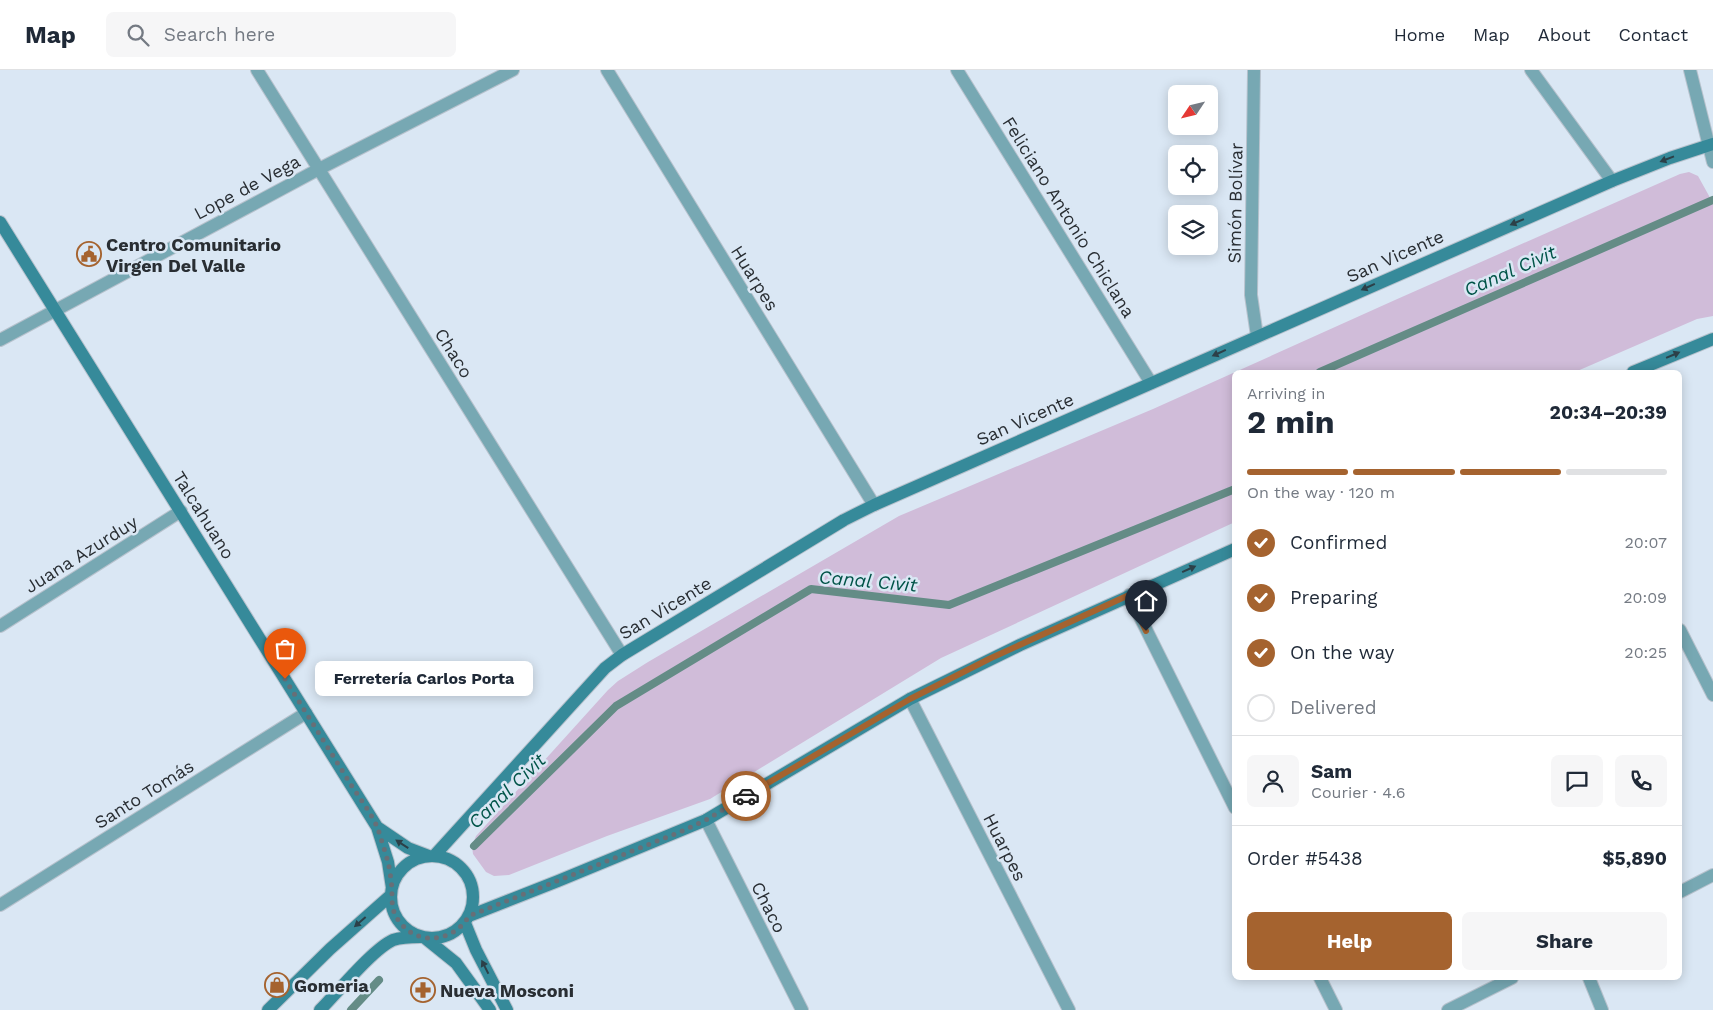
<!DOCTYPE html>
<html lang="en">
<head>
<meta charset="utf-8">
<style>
  body { margin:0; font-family:"Work Sans",sans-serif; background:#f6f6f7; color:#1f2937; height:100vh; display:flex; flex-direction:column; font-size:19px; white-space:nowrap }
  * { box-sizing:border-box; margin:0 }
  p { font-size:16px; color:#747a83 }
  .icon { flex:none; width:28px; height:28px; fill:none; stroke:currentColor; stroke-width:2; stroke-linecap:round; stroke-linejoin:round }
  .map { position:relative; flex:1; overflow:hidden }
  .details { position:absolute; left:1232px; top:300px; width:450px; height:610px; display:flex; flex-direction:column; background:#fff; border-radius:8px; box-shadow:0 2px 12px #0003 }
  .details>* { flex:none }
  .needle { width:32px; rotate:235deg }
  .controls { position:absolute; left:1168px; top:15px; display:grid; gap:10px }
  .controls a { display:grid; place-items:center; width:50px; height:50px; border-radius:8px; background:#fff; box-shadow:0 2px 12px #0003; font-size:25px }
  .pin { position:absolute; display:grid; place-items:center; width:42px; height:42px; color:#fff; margin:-51px -21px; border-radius:50% 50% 50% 0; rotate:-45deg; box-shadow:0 0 5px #0007 }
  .pin .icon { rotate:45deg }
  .courier { position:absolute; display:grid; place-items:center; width:50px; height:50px; margin:-25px; border:4px solid #a5632f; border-radius:50%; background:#fff; color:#222; box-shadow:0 1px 6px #0007 }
  .bubble { position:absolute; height:35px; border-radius:8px; background:#fff; box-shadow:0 2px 12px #0003; font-size:16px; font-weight:700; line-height:35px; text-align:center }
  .head em { font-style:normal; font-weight:700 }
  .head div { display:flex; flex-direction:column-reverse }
  .head { display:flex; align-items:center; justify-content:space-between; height:85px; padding:0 15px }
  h1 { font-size:32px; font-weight:700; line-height:38px }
  .bar { display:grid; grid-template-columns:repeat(4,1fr); gap:8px 5px; align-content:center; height:60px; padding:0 15px }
  .bar i { height:6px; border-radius:4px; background:#e0e1e3 }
  .bar .current { background:#a5632f }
  .bar p { grid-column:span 4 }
  .line { display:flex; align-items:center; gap:12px; padding:0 15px; border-top:1px solid #e0e1e3 }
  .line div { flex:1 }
  .round { display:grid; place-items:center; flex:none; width:52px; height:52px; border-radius:8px; background:#f6f6f7 }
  ol { padding:0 15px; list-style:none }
  li { display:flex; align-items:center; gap:15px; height:55px }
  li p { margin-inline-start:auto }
  li .icon { padding:5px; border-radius:50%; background:#a5632f; color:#fff; stroke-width:4 }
  li:last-child { color:#747a83 }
  li i { width:28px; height:28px; border:2px solid #e0e1e3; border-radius:50% }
  .primary-button { display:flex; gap:10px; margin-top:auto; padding:10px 15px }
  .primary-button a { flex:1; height:58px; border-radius:8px; background:#a5632f; color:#fff; font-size:20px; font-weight:700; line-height:58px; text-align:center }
  .primary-button a+a { background:#f6f6f7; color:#1f2937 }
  header { display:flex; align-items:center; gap:30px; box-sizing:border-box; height:70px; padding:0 25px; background:#fff; border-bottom:1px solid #e0e1e3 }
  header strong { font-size:24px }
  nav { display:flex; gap:28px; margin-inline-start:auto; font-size:18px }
  .search { width:350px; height:45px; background:#f6f6f7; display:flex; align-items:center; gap:12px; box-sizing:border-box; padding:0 18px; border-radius:8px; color:#747a83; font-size:19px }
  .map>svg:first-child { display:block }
  .green { fill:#d0bcd9 }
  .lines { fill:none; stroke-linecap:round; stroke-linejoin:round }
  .stream { stroke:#648c86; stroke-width:8 }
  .street-casing { stroke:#b7c2cd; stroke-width:14 }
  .secondary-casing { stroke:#b7c2cd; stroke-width:14 }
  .street { stroke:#77a8b3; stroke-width:12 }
  .secondary { stroke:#368a9a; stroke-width:12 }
  .oneway { fill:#2c4048 }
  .done { stroke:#676f77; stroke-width:5; stroke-dasharray:0 9 }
  .route { stroke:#a5632f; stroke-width:6 }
  .labels { text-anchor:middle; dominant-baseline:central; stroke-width:5; stroke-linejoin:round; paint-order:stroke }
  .street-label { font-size:18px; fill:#292e33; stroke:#dae7f4 }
  .poi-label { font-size:18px; font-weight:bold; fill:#292e33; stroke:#dae7f4; text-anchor:start }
  .water-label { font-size:19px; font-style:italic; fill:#005448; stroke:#dae7f4 }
</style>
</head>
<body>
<header>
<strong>Map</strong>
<div class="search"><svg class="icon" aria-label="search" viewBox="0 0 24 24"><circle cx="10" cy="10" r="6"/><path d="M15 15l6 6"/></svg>Search here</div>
<nav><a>Home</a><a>Map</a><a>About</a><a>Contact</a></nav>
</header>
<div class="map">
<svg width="1713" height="940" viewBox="0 0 1713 940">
  <rect width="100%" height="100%" fill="#dae7f4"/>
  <path class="green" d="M1689,102L1698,106L1713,133V246L1697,249L1575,302H1235V452L941,588L710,729L607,766L509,805L494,806L486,802L473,784L472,776L476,766L608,620L618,611L648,592L899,446L1153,339L1395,230L1680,104Z"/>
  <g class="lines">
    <path class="stream" d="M1320,302L1713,130
      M474,776L616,636L811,519L949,535L1235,419
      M351,940L379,910"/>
    <defs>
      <path id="street" d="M257,0L622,585
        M607,0L874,435
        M957,0L1151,313
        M1254,0L1251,225L1257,266
        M1531,0L1612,111
        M1690,0L1713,92
        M0,270L319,99L513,0
        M1129,525L1235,738
        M0,556L181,441
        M1680,560L1713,625
        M910,629L1069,940
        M706,750L802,940
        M1680,822L1713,805
        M0,835L306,643
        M1320,908L1336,940
        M1589,908L1602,940
        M1448,940L1512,908"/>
      <path id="secondary" d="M0,152L377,757L388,792L392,818
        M1633,302L1713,269
        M377,757L408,778L429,786
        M391 827a41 41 0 1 1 82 0a41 41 0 1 1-82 0Z
        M434,786L605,598L622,585L844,450L874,435L1612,111L1670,88L1713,74
        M469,846L558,811L706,750L910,629L1020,575L1235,479
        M465,853L476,880L507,940
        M425,868L456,893L490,940
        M268,940L330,879L391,825
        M320,940C337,923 373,879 393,870C402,867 411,867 420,867"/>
    </defs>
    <use href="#street" class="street-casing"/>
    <use href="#secondary" class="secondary-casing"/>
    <use href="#street" class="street"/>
    <use href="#secondary" class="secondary"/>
  </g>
  <defs><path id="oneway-solid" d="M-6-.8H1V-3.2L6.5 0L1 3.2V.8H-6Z" transform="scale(1.25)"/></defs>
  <g class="oneway">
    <use href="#oneway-solid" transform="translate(1667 89) rotate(159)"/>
    <use href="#oneway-solid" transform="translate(1517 152) rotate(157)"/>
    <use href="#oneway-solid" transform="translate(1368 217) rotate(156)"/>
    <use href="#oneway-solid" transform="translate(1219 283) rotate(156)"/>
    <use href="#oneway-solid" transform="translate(1673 285) rotate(-23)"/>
    <use href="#oneway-solid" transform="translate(1189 499) rotate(-24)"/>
    <use href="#oneway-solid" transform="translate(402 774) rotate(-147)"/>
    <use href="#oneway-solid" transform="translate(360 852) rotate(139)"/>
    <use href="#oneway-solid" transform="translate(485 897) rotate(-117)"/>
  </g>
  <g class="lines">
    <path class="done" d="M285,609C306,643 327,676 348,710C357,725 371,742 378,759C381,769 385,781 388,792C390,800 391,810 392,818C392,830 391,841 399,851C417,877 454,872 469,846L680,762L706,750L746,726"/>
    <path class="route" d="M746,726L910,629L991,588L1129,525L1146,561"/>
  </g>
  <defs>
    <symbol id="civic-ring" viewBox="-11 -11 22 22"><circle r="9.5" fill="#dae7f4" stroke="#a5632f" stroke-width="1.5"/><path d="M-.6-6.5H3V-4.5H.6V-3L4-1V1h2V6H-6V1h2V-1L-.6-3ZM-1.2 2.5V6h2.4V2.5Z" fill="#a5632f"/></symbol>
    <symbol id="shop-ring" viewBox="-11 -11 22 22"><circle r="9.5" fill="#dae7f4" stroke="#a5632f" stroke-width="1.5"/><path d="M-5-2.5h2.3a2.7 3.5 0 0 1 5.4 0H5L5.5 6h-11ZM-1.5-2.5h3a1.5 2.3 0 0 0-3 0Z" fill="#a5632f"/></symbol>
    <symbol id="pharmacy-ring" viewBox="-11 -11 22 22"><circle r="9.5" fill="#dae7f4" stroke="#a5632f" stroke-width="1.5"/><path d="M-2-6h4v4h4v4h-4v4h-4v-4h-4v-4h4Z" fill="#a5632f"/></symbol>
  </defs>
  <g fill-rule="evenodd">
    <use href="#civic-ring" x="75" y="170" width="28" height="28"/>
    <use href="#shop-ring" x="263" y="901" width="28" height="28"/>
    <use href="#pharmacy-ring" x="409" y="906" width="28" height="28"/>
  </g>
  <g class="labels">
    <g class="street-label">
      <text transform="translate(247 117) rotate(-28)">Lope de Vega</text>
      <text transform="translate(1235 133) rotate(-89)">Simón Bolívar</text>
      <text transform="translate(1069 147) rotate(58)">Feliciano Antonio Chiclana</text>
      <text transform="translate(1395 186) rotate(-24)">San Vicente</text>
      <text transform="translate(755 208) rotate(58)">Huarpes</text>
      <text transform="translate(454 283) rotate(58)">Chaco</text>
      <text transform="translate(1025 349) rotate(-24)">San Vicente</text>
      <text transform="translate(204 445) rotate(58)">Talcahuano</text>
      <text transform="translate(81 484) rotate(-32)">Juana Azurduy</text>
      <text transform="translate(665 538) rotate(-31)">San Vicente</text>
      <text transform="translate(144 724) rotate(-32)">Santo Tomás</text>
      <text transform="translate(1005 777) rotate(63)">Huarpes</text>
      <text transform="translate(769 837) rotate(63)">Chaco</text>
    </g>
    <g class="poi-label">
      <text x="106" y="174">Centro Comunitario<tspan x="106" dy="21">Virgen Del Valle</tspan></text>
      <text x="294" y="915">Gomeria</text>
      <text x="440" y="920">Nueva Mosconi</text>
    </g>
    <g class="water-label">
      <text transform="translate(1510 201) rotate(-24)">Canal Civit</text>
      <text transform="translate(868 511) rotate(5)">Canal Civit</text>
      <text transform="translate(507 721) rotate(-44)">Canal Civit</text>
    </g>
  </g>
</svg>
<div class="controls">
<a><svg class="needle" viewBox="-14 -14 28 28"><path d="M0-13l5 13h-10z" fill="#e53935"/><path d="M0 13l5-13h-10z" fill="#747a83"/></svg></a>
<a><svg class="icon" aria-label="locate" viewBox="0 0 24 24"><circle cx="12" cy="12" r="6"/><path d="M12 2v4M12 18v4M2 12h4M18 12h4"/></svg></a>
<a><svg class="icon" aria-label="layers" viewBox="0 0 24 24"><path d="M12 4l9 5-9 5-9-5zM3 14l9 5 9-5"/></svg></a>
</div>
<div class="pin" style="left:285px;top:609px;background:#ea580c"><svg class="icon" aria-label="bag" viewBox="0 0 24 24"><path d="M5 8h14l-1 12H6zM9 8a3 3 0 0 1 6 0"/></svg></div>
<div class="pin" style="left:1146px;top:561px;background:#1f2937"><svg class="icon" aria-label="home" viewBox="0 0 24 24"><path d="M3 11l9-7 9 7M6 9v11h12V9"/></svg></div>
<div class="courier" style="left:746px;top:726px"><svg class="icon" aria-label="car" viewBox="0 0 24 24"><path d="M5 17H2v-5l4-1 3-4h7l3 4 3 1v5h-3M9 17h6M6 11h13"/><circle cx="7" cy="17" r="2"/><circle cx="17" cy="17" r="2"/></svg></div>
<div class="bubble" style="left:315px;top:591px;width:218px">Ferretería Carlos Porta</div>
<section class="details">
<div class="head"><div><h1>2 min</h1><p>Arriving in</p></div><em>20:34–20:39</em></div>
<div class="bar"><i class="current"></i><i class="current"></i><i class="current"></i><i></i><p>On the way · 120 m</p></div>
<ol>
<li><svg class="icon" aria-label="check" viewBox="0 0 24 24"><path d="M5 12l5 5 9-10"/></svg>Confirmed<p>20:07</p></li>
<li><svg class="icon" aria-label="check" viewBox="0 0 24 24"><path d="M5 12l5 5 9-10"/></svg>Preparing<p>20:09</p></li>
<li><svg class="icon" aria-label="check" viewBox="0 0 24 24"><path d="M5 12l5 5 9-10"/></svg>On the way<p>20:25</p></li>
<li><i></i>Delivered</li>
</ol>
<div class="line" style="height:90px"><a class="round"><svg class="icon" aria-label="person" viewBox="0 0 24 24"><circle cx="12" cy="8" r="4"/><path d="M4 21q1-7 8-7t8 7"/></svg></a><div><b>Sam</b><p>Courier · 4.6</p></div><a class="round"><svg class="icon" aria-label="chat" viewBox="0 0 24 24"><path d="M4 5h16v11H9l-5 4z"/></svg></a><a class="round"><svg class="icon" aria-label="phone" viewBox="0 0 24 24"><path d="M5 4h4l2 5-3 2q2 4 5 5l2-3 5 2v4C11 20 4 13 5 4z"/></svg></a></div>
<div class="line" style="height:65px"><div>Order #5438</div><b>$5,890</b></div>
<div class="primary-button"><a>Help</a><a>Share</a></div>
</section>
</div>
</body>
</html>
